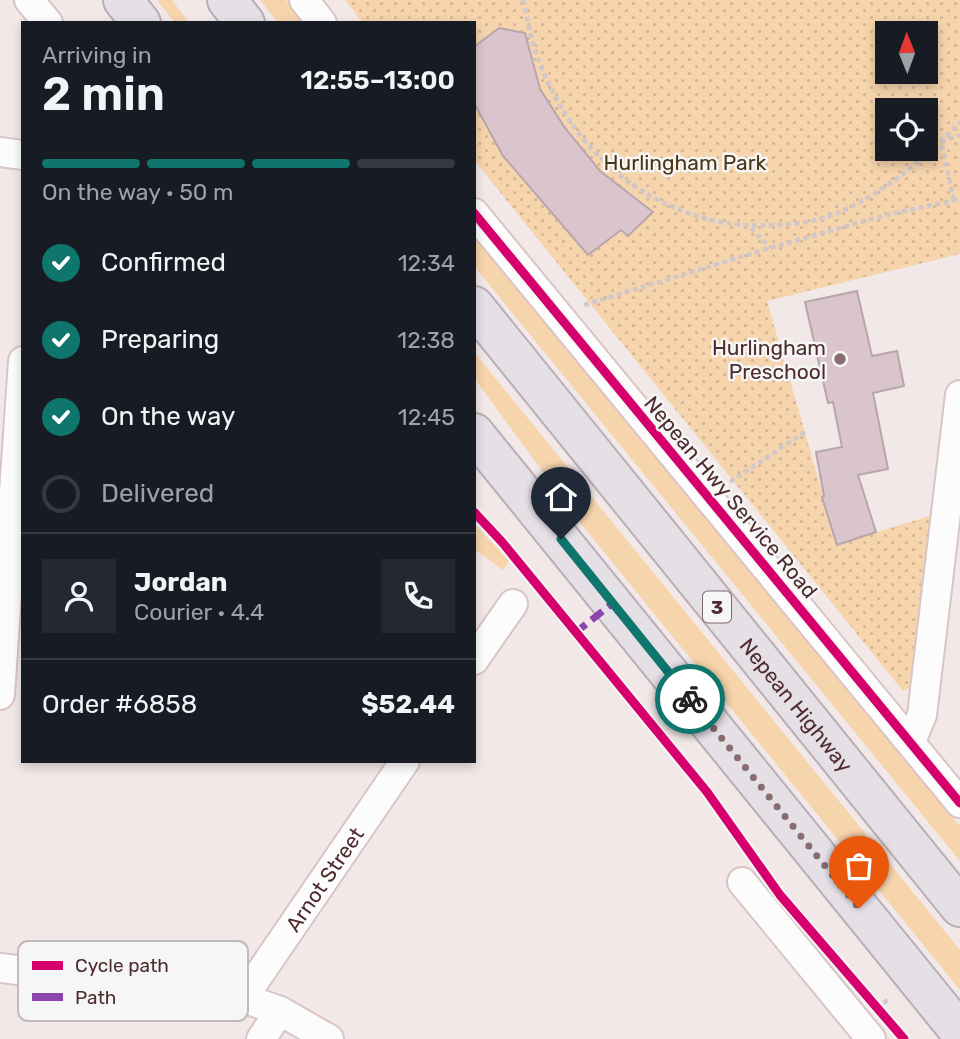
<!DOCTYPE html>
<html lang="en">
<head>
<meta charset="utf-8">
<style>
  body { margin:0; font-family:Rubik,sans-serif; background:#242831; color:#f1f3f6; height:100vh; display:flex; flex-direction:column; font-size:26px; white-space:nowrap }
  * { box-sizing:border-box; margin:0 }
  p { font-size:23px; color:#9ea1a6 }
  .icon { flex:none; width:38px; height:38px; fill:none; stroke:currentColor; stroke-width:2; stroke-linecap:round; stroke-linejoin:round }
  .map { position:relative; flex:1; overflow:hidden }
  .drawer { position:absolute; left:21px; top:21px; width:455px; height:742px; display:flex; flex-direction:column; background:#171b24; border-radius:0px; box-shadow:0 4px 10px #0003 }
  .drawer>* { flex:none }
  .needle { width:46px; rotate:359deg }
  .buttons { position:absolute; left:875px; top:21px; display:grid; gap:14px }
  .buttons a { display:grid; place-items:center; width:63px; height:63px; border-radius:0px; background:#171b24; box-shadow:0 4px 10px #0003; font-size:35px }
  .pin { position:absolute; display:grid; place-items:center; width:60px; height:60px; color:#fff; margin:-72px -30px; border-radius:50% 50% 50% 0; rotate:-45deg; box-shadow:0 0 7px #0007 }
  .pin .icon { rotate:45deg }
  .courier { position:absolute; display:grid; place-items:center; width:70px; height:70px; margin:-35px; border:5px solid #0f766e; border-radius:50%; background:#fff; color:#222; box-shadow:0 2px 9px #0007 }
  .overview em { font-style:normal; font-weight:600 }
  .overview div { display:flex; flex-direction:column-reverse }
  .overview { display:flex; align-items:center; justify-content:space-between; height:119px; padding:0 21px }
  h1 { font-size:46px; font-weight:600; line-height:52px }
  .bar { display:grid; grid-template-columns:repeat(4,1fr); gap:10px 7px; align-content:center; height:84px; padding:0 21px }
  .bar i { height:9px; border-radius:5px; background:#363941 }
  .bar .selected { background:#0f766e }
  .bar p { grid-column:span 4 }
  .line { display:flex; align-items:center; gap:18px; padding:0 21px; border-top:2px solid #363941 }
  .line div { flex:1 }
  .round { display:grid; place-items:center; flex:none; width:74px; height:74px; border-radius:0px; background:#242831 }
  ol { padding:0 21px; list-style:none }
  li { display:flex; align-items:center; gap:21px; height:77px }
  li p { margin-inline-start:auto }
  li .icon { padding:7px; border-radius:50%; background:#0f766e; color:#fff; stroke-width:4 }
  li:last-child { color:#9ea1a6 }
  li i { width:38px; height:38px; border:4px solid #363941; border-radius:50% }
  .map>svg:first-child { display:block }
  .grass { fill:#f6d4ac }
  .park { fill:url(#park-dots); fill-rule:evenodd }
  .building { fill:#dac5cc; stroke:#b8a6ac; stroke-width:2 }
  .lines { fill:none; stroke-linecap:round; stroke-linejoin:round }
  .minor-casing { stroke:#dac4c6; stroke-width:32 }
  .highway-casing { stroke:#b9aeb5; stroke-width:42 }
  .path { stroke:#d0c7c9; stroke-width:4.5; stroke-dasharray:5 3.5; stroke-linecap:butt }
  .minor { stroke:#fdfcfc; stroke-width:28 }
  .highway { stroke:#e5dfe6; stroke-width:38 }
  .quiet { stroke:#8e44ad; stroke-width:7; stroke-dasharray:14 7; stroke-linecap:butt }
  .cycleway-casing { stroke:#f6f6f6; stroke-width:13 }
  .cycleway { stroke:#d6006c; stroke-width:9 }
  .done { stroke:#876d70; stroke-width:7; stroke-dasharray:0 12.6 }
  .route { stroke:#0f766e; stroke-width:9 }
  .poi-dot { fill:#876d70; stroke:#f6f6f6; stroke-width:2.5 }
  .labels { text-anchor:middle; dominant-baseline:central; stroke-width:5; stroke-linejoin:round; paint-order:stroke }
  .shield { fill:#f6f6f6; stroke:#80686b; stroke-width:2 }
  .shield-label { font-size:19px; font-weight:bold; fill:#4d2b2f }
  .park-label { font-size:21px; fill:#4b3414; stroke:#f6f6f6 }
  .poi-label { font-size:21px; fill:#4d2b2f; stroke:#f6f6f6; text-anchor:end }
  .street-label { font-size:21px; fill:#4d2b2f; stroke:#f6f6f6 }
  .key { fill:#f6f6f6; stroke:#c3b9ba; stroke-width:2 }
  .key-label { font-size:19px; fill:#4d2b2f }
</style>
</head>
<body>
<div class="map">
<svg width="960" height="1039" viewBox="0 0 960 1039">
  <defs>
    <pattern id="park-dots" width="8" height="8" patternUnits="userSpaceOnUse" patternTransform="scale(1.75)"><rect width="8" height="8" fill="#f6d4ac"/><path d="M2 2h.1M6 6h.1" fill="none" stroke="#d5b694" stroke-width="1.8" stroke-linecap="round"/></pattern>
  </defs>
  <rect width="100%" height="100%" fill="#f2e8e8"/>
  <path class="grass" d="M157,0H172L189,23H175Z
    M260,0H286L304,23H278Z
    M474,236L960,826V861L474,266Z
    M474,352L960,950V990L582,525L474,378Z
    M474,523L509,561L503,570L474,549Z"/>
  <path class="park" d="M345,0H960V254L767,301L837,544L933,515L912,686L903,691L474,160V23H363ZM887,33H926V72H887ZM887,110H926V149H887Z"/>
  <path class="building" d="M499,28L525,33L540,89L565,128L600,171L653,212L628,236L621,230L588,255L503,156L474,103V47Z
    M857,291L872,356L897,351L904,386L873,393L888,469L858,475L876,532L837,545L822,497L824,496L816,452L842,447L833,402L828,403L805,302Z"/>
  <g class="lines">
    <defs>
      <g id="minor">
        <path d="M29,0L48,23"/>
        <path d="M304,0L322,23"/>
        <path d="M0,152L23,155"/>
        <path d="M474,213L960,803"/>
        <path d="M474,660L513,604"/>
        <path d="M0,695L23,361"/>
        <path d="M911,741L922,715L960,395"/>
        <path d="M742,882L871,1039"/>
        <path d="M0,968L243,998L280,1011L329,1039"/>
        <path id="s1" d="M243,998L405,761"/>
        <path d="M261,1039L280,1011"/>
      </g>
      <g id="highway">
        <path d="M123,0L141,23"/>
        <path d="M227,0L245,23"/>
        <path id="s2" d="M474,306L960,907"/>
        <path d="M474,433L960,1032"/>
      </g>
    </defs>
    <use href="#minor" class="minor-casing"/>
    <use href="#highway" class="highway-casing"/>
    <path class="path" d="M523,0C527,15 529,32 534,47C562,136 633,208 727,223C757,228 804,226 832,215C881,196 925,159 960,122
      M954,200L941,142L960,135
      M751,228L770,248
      M584,305L770,248L886,215L960,199
      M730,482L805,432
      M876,1007L888,1000"/>
    <use href="#minor" class="minor"/>
    <use href="#highway" class="highway"/>
    <path class="quiet" d="M575,633L613,603"/>
    <defs>
      <path id="cycleway" d="M474,213L960,803
        M474,512L502,542L707,792L780,895L904,1039"/>
    </defs>
    <use href="#cycleway" class="cycleway-casing"/>
    <use href="#cycleway" class="cycleway"/>
  </g>
  <g class="lines">
    <path class="done" d="M690,699L859,908"/>
    <path class="route" d="M561,539L690,699"/>
  </g>
  <circle class="poi-dot" cx="840" cy="359" r="7"/>
  <g class="labels">
    <rect class="shield" x="703" y="591.5" width="28" height="31" rx="5"/>
    <g class="shield-label">
      <text x="717" y="607">3</text>
    </g>
    <g class="park-label">
      <text x="685" y="162">Hurlingham Park</text>
    </g>
    <g class="poi-label">
      <text x="826" y="347">Hurlingham<tspan x="826" dy="24">Preschool</tspan></text>
    </g>
    <g class="street-label">
      <text transform="translate(731 497) rotate(50)">Nepean Hwy Service Road</text>
      <text stroke="none"><textPath href="#s2" startOffset="513">Nepean Highway</textPath></text>
      <text stroke="none"><textPath href="#s1" startOffset="144">Arnot Street</textPath></text>
    </g>
  </g>
  <rect x="18" y="941" width="230" height="80" rx="10" class="key"/>
  <rect x="32" y="961" width="31" height="9" fill="#d6006c"/>
  <rect x="32" y="993" width="31" height="8" fill="#8e44ad"/>
  <g class="key-label">
    <text x="75" y="972">Cycle path</text>
    <text x="75" y="1004">Path</text>
  </g>
</svg>
<div class="buttons">
<a><svg class="needle" viewBox="-14 -14 28 28"><path d="M0-13l5 13h-10z" fill="#e53935"/><path d="M0 13l5-13h-10z" fill="#9ea1a6"/></svg></a>
<a><svg class="icon" aria-label="locate" viewBox="0 0 24 24"><circle cx="12" cy="12" r="6"/><path d="M12 2v4M12 18v4M2 12h4M18 12h4"/></svg></a>
</div>
<div class="pin" style="left:859px;top:908px;background:#ea580c"><svg class="icon" aria-label="bag" viewBox="0 0 24 24"><path d="M5 8h14l-1 12H6zM9 8a3 3 0 0 1 6 0"/></svg></div>
<div class="pin" style="left:561px;top:539px;background:#1f2937"><svg class="icon" aria-label="home" viewBox="0 0 24 24"><path d="M3 11l9-7 9 7M6 9v11h12V9"/></svg></div>
<div class="courier" style="left:690px;top:699px"><svg class="icon" aria-label="bike" viewBox="0 0 24 24"><circle cx="6" cy="16" r="4"/><circle cx="18" cy="16" r="4"/><path d="M6 16l4-8h5l3 8M10 8l3 8H6M13 5h3"/></svg></div>
<section class="drawer">
<div class="overview"><div><h1>2 min</h1><p>Arriving in</p></div><em>12:55–13:00</em></div>
<div class="bar"><i class="selected"></i><i class="selected"></i><i class="selected"></i><i></i><p>On the way · 50 m</p></div>
<ol>
<li><svg class="icon" aria-label="check" viewBox="0 0 24 24"><path d="M5 12l5 5 9-10"/></svg>Confirmed<p>12:34</p></li>
<li><svg class="icon" aria-label="check" viewBox="0 0 24 24"><path d="M5 12l5 5 9-10"/></svg>Preparing<p>12:38</p></li>
<li><svg class="icon" aria-label="check" viewBox="0 0 24 24"><path d="M5 12l5 5 9-10"/></svg>On the way<p>12:45</p></li>
<li><i></i>Delivered</li>
</ol>
<div class="line" style="height:126px"><a class="round"><svg class="icon" aria-label="person" viewBox="0 0 24 24"><circle cx="12" cy="8" r="4"/><path d="M4 21q1-7 8-7t8 7"/></svg></a><div><b>Jordan</b><p>Courier · 4.4</p></div><a class="round"><svg class="icon" aria-label="phone" viewBox="0 0 24 24"><path d="M5 4h4l2 5-3 2q2 4 5 5l2-3 5 2v4C11 20 4 13 5 4z"/></svg></a></div>
<div class="line" style="height:91px"><div>Order #6858</div><b>$52.44</b></div>
</section>
</div>
</body>
</html>
